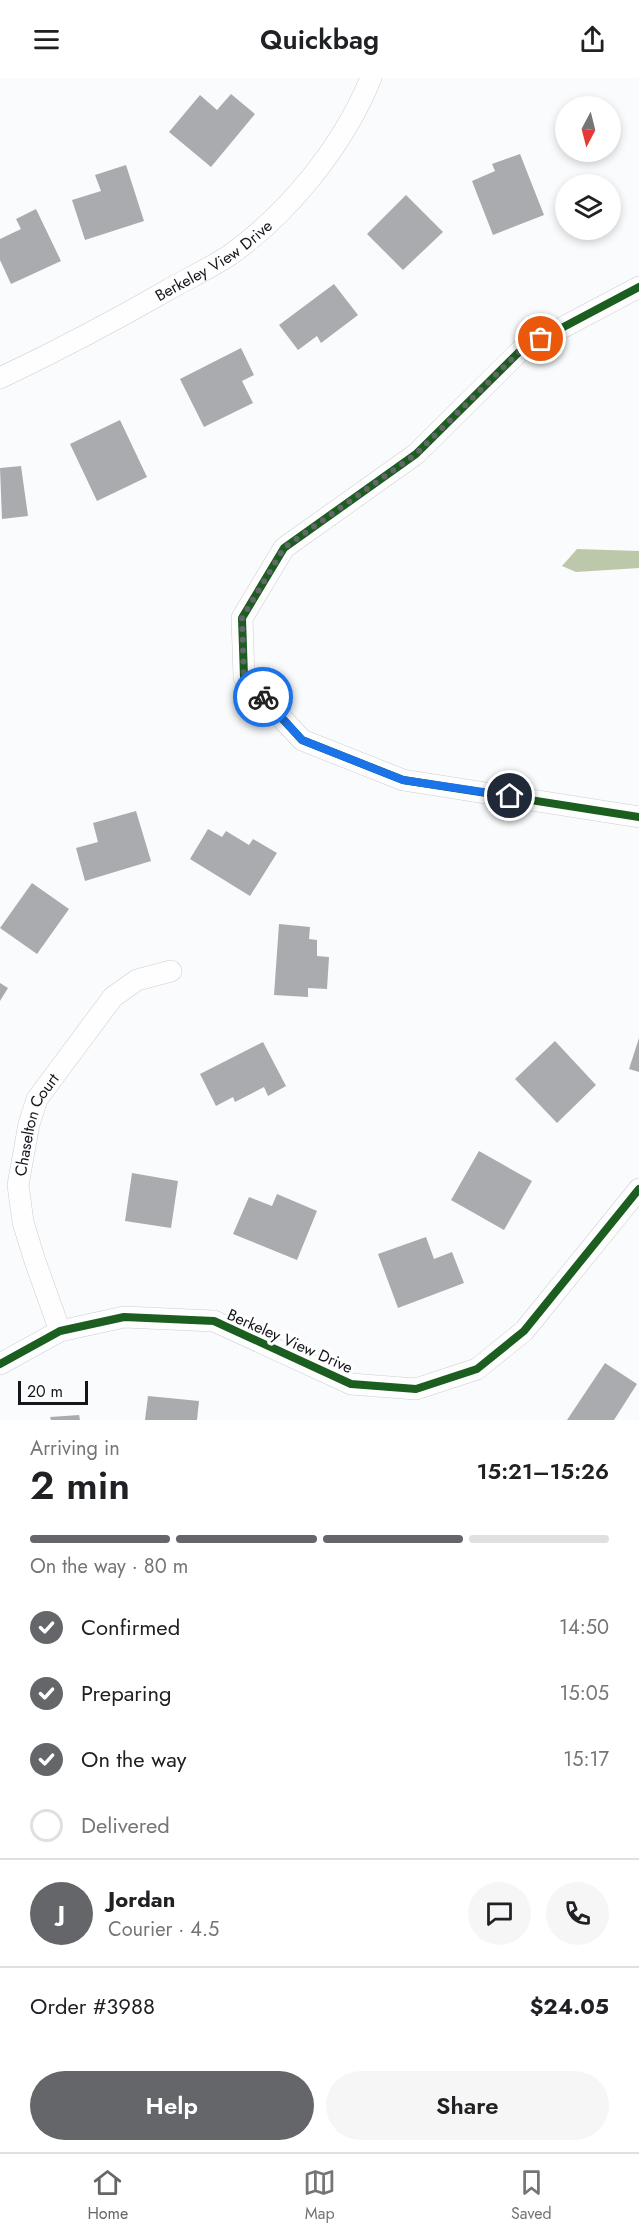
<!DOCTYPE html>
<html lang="en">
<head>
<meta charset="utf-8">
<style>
  body { margin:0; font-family:Jost,sans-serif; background:#f6f6f6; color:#202124; height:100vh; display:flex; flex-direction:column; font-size:22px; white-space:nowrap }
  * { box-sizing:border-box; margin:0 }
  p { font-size:20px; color:#757577 }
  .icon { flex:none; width:33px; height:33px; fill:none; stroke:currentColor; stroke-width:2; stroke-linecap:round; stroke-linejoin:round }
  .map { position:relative; height:1342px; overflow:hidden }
  .details { display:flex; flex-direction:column; background:#fff; flex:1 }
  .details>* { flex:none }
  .needle { width:39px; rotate:187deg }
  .tools { position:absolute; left:555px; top:18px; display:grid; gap:12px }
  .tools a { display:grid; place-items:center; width:66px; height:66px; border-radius:50%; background:#fff; box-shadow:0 3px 9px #0003; font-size:30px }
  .scale { position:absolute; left:18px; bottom:15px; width:70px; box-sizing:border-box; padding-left:6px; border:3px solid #15161b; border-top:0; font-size:16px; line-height:21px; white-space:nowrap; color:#15161b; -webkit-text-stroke:4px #fff; paint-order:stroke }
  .pin { position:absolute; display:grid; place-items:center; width:51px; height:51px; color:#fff; margin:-26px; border:3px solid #fff; border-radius:50%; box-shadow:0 2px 6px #0007 }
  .courier { position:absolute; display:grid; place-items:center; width:60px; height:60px; margin:-30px; border:4px solid #1a73e8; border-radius:50%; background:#fff; color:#222; box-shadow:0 2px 8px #0007 }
  .overview em { font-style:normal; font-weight:600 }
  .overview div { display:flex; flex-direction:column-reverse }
  .overview { display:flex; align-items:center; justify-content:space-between; height:102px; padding:0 30px }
  h1 { font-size:39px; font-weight:600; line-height:45px }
  .bar { display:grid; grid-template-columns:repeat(4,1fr); gap:9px 6px; align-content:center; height:72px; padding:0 30px }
  .bar i { height:8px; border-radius:4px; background:#e0e0e0 }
  .bar .active { background:#65666a }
  .bar p { grid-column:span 4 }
  .line { display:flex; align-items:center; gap:15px; padding:0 30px; border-top:2px solid #e0e0e0 }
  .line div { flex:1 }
  .round { display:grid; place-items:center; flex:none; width:63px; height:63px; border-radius:32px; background:#f6f6f6 }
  ol { padding:0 30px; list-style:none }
  li { display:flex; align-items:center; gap:18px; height:66px }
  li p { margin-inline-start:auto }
  li .icon { padding:6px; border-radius:50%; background:#65666a; color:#fff; stroke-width:4 }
  li:last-child { color:#757577 }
  li i { width:33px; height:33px; border:3px solid #e0e0e0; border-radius:50% }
  .cta { display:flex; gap:12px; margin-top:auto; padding:12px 30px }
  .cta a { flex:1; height:69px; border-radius:36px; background:#65666a; color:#fff; font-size:24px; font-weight:600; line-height:69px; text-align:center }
  .cta a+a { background:#f6f6f6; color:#202124 }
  header { display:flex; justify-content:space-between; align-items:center; height:78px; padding:0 30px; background:#fff; font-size:27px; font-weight:600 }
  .menu { display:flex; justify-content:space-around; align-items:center; height:84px; border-top:2px solid #e0e0e0; background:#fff; font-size:16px; color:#757577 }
  .menu a { display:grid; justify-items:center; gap:3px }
  .menu .active { color:#65666a }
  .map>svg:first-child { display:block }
  .water { fill:#bdc7a9 }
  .building { fill:#aaabae }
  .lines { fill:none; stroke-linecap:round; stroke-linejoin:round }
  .street-casing { stroke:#cdced2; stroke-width:22 }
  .street { stroke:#fefeff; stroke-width:21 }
  .cycleway-casing { stroke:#fff; stroke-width:11 }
  .cycleway { stroke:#1b5e20; stroke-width:8 }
  .done { stroke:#65666a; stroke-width:6; stroke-dasharray:0 10.8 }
  .route { stroke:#1a73e8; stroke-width:8 }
  .labels { text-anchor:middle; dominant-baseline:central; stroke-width:6; stroke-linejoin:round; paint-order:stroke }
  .street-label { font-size:16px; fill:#15161b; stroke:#fff }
</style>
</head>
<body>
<header><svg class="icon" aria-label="menu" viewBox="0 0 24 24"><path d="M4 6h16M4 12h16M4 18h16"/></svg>Quickbag<svg class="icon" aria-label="share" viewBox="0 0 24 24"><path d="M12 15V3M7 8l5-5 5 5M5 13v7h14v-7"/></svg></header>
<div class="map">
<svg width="639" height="1342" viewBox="0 0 639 1342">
  <rect width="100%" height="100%" fill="#fafbfc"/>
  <path class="water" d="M577,471L639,473V490L576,494L562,488Z"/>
  <path class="building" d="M231,16L255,36L211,89L169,54L200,17L217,32Z
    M520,76L544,137L493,157L472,103L495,93L492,86Z
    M126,87L144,143L85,162L72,122L101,113L95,97Z
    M406,117L443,154L403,192L367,156Z
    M36,131L61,183L11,206L0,182V161L21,151L16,141Z
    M334,206L358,237L321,265L317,258L298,272L279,247Z
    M241,270L254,297L242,303L253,325L204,349L180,301Z
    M120,342L147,399L97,423L70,366Z
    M21,388L28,438L2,441L0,390Z
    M136,733L151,783L85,803L76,770L98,764L93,745Z
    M208,751L222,759L226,753L249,767L253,761L277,775L250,818L190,781Z
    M32,805L69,831L37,876L0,850Z
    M279,846L310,849L309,861L317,862V878L329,879L327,911L308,910V919L274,917Z
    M0,905L8,910L0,923Z
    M639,960V994L629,991Z
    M555,963L596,1007L557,1045L515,1001Z
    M263,964L286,1008L268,1018L264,1009L235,1024L233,1019L216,1028L200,996Z
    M479,1073L532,1103L504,1152L451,1122Z
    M132,1095L178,1103L171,1150L125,1143Z
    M277,1116L317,1133L297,1182L233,1156L249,1119L272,1128Z
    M426,1159L434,1181L452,1174L464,1205L398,1230L378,1176Z
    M605,1285L637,1306L614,1342H567Z
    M148,1318L199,1323L197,1342H145Z
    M79,1337L80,1342H51L50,1339Z"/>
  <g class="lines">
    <defs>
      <g id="street">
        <path d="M639,209L522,271L416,376L284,470L242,540L244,599L302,662L403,702L639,739"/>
        <path id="s1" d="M0,300C57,273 112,244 166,213C187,201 210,190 230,177C290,134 343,68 371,0"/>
        <path id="s2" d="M60,1253L35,1183L23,1144L18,1107L29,1046L37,1021L113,919L137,902L171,893"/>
        <path d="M0,1286L60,1253L124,1239L214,1243L351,1306L416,1311L477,1291L524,1253L639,1111"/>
      </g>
    </defs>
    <use href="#street" class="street-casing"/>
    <use href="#street" class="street"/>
    <defs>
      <path id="cycleway" d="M639,209L522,271L416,376L284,470L242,540L244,599L302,662L403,702L639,739
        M0,1286L60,1253L124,1239L214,1243L351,1306L416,1311L477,1291L524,1253L639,1111"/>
    </defs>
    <use href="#cycleway" class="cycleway-casing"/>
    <use href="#cycleway" class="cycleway"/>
  </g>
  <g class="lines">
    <path class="done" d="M263,619L244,599L242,540L284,470L416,376L522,271L541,261"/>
    <path class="route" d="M263,619L302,662L403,702L510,718"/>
  </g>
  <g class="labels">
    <g class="street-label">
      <text stroke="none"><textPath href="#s1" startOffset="244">Berkeley View Drive</textPath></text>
      <text stroke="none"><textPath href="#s2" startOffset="216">Chaselton Court</textPath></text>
      <text transform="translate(290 1263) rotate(24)">Berkeley View Drive</text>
    </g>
  </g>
</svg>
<div class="tools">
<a><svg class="needle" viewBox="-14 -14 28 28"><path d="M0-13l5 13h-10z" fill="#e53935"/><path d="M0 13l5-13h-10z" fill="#757577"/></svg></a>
<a><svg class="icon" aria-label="layers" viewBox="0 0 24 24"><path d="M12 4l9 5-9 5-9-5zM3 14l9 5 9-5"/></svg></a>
</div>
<div class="scale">20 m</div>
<div class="pin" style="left:541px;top:261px;background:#ea580c"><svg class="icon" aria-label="bag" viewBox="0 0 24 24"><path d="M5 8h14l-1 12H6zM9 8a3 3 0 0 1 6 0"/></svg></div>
<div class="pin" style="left:510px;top:718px;background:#1f2937"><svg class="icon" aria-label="home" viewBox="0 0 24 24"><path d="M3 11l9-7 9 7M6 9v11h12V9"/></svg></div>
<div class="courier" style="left:263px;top:619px"><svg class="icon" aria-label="bike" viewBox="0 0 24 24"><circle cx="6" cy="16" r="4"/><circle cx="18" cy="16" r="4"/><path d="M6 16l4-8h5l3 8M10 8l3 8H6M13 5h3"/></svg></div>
</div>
<section class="details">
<div class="overview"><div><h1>2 min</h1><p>Arriving in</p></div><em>15:21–15:26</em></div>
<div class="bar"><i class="active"></i><i class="active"></i><i class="active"></i><i></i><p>On the way · 80 m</p></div>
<ol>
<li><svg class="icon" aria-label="check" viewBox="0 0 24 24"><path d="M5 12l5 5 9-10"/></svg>Confirmed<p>14:50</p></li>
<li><svg class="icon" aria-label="check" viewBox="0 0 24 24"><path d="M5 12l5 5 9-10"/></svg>Preparing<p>15:05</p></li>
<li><svg class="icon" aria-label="check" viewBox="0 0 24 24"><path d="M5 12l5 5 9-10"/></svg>On the way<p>15:17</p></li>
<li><i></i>Delivered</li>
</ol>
<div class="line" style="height:108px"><b class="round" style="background:#65666a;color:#fff">J</b><div><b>Jordan</b><p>Courier · 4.5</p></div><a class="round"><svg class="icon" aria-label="chat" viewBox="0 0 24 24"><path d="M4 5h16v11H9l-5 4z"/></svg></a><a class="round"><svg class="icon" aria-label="phone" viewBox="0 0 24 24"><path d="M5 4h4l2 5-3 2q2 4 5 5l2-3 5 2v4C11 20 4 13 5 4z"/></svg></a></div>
<div class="line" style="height:78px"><div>Order #3988</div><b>$24.05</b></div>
<div class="cta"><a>Help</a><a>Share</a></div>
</section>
<nav class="menu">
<a class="active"><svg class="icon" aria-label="home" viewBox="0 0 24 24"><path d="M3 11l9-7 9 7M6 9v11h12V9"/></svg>Home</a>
<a><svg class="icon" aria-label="map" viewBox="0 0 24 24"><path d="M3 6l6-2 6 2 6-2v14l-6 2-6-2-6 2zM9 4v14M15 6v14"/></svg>Map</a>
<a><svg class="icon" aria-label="saved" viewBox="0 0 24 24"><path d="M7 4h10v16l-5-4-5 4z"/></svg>Saved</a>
</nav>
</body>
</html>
